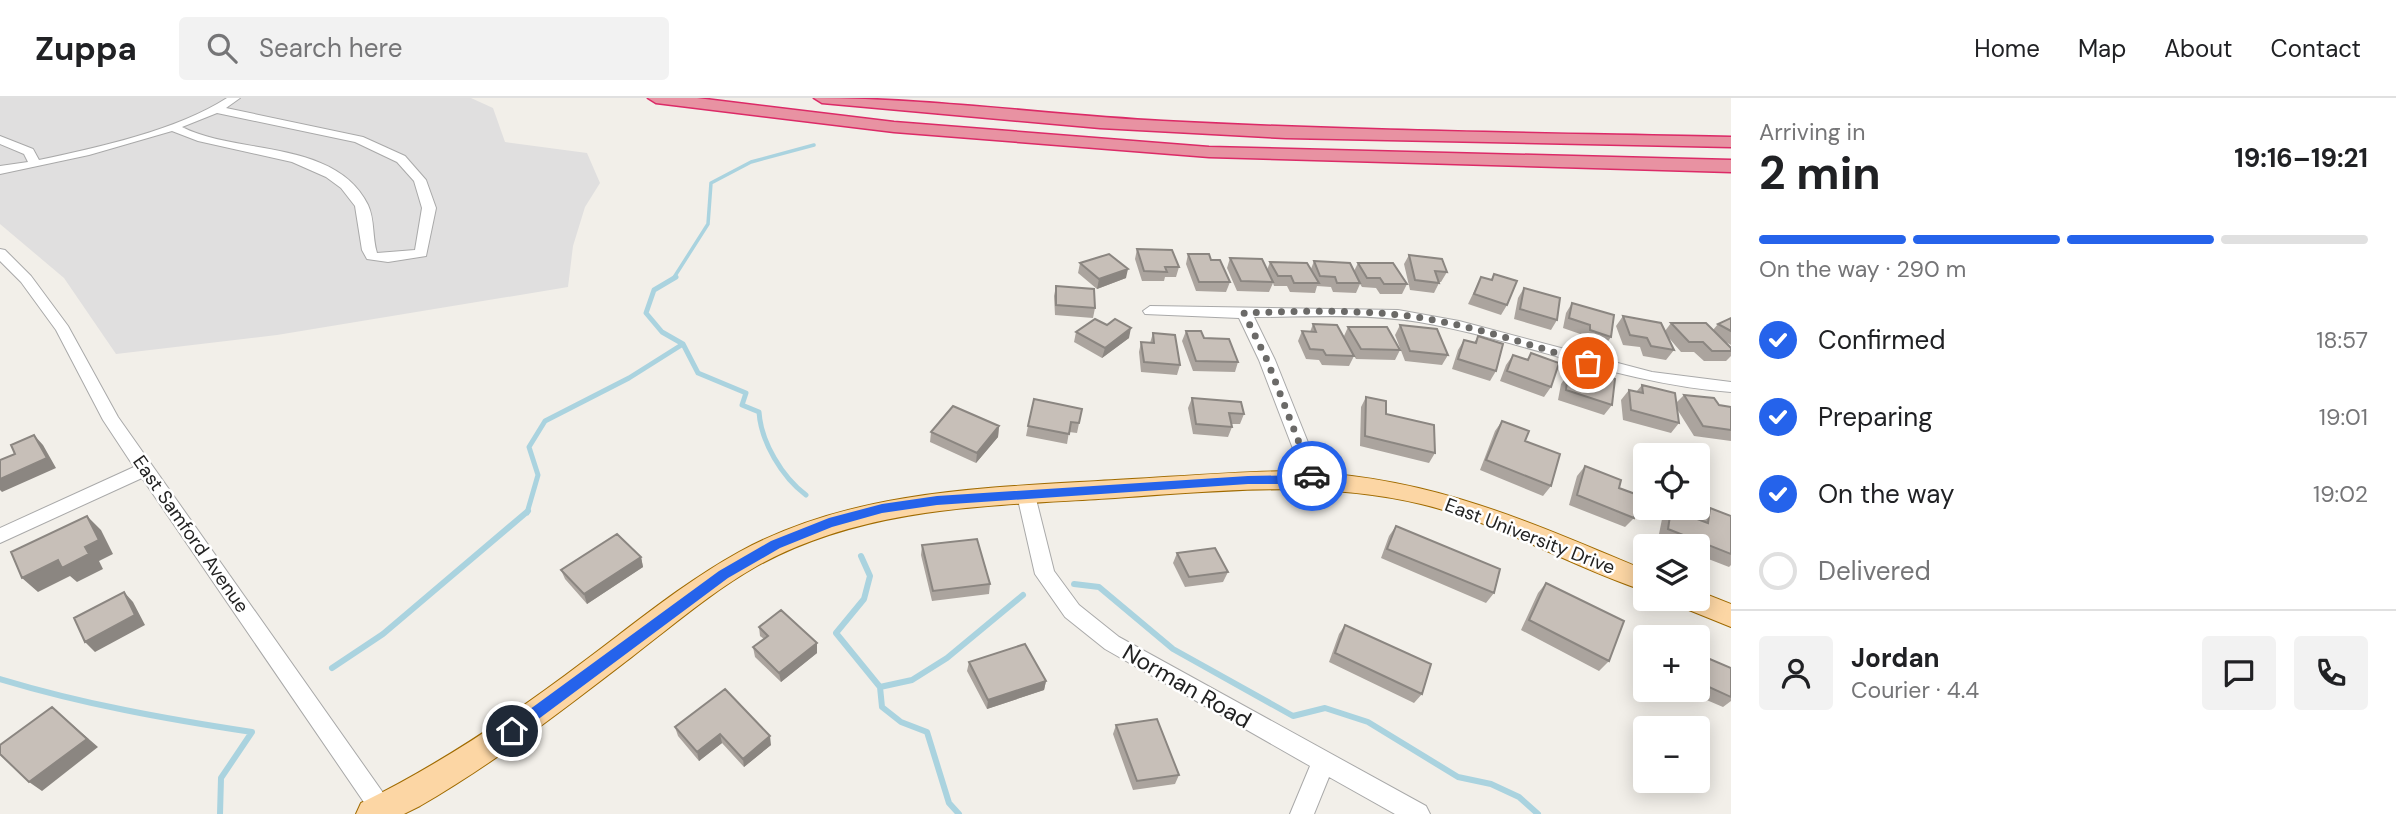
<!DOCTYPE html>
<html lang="en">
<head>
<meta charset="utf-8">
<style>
  body { margin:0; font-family:"DM Sans",sans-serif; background:#f2f2f2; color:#202124; height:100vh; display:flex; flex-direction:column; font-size:26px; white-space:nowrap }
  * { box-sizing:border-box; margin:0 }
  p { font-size:23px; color:#757577 }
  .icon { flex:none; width:38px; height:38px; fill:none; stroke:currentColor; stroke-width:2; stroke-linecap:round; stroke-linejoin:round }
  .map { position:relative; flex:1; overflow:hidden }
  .side { display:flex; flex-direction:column; background:#fff; width:665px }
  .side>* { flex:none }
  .buttons { position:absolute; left:1633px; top:345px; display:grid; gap:14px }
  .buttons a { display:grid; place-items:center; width:77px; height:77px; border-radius:7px; background:#fff; box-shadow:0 4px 18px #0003; font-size:35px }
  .pin { position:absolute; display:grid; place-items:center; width:60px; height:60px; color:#fff; margin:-30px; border:4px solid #fff; border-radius:50%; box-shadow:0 2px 7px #0007 }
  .courier { position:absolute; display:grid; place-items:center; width:70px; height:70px; margin:-35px; border:5px solid #2563eb; border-radius:50%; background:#fff; color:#222; box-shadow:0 2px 9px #0007 }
  .summary em { font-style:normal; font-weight:700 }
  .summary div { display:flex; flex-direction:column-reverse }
  .summary { display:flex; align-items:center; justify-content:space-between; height:119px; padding:0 28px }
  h1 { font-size:46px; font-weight:700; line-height:52px }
  .bar { display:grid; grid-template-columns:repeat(4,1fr); gap:10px 7px; align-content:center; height:84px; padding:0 28px }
  .bar i { height:9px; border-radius:5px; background:#e0e0e0 }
  .bar .selected { background:#2563eb }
  .bar p { grid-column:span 4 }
  .line { display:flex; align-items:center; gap:18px; padding:0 28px; border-top:2px solid #e0e0e0 }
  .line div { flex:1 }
  .round { display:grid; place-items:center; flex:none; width:74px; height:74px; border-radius:7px; background:#f2f2f2 }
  ol { padding:0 28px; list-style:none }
  li { display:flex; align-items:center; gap:21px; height:77px }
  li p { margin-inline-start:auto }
  li .icon { padding:7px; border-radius:50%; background:#2563eb; color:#fff; stroke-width:4 }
  li:last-child { color:#757577 }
  li i { width:38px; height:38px; border:4px solid #e0e0e0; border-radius:50% }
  header { display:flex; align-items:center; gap:42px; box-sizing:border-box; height:98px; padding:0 35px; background:#fff; border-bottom:2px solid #e0e0e0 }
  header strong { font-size:33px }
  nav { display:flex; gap:38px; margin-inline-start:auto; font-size:24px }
  .search { width:490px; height:63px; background:#f2f2f2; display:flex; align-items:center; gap:18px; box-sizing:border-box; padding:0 24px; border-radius:7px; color:#757577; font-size:26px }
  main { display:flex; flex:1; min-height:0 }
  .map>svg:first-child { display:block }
  .residential { fill:#e0dfdf }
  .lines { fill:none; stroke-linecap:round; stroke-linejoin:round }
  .stream-far2 { stroke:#aad3df; stroke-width:3.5 }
  .stream-far1 { stroke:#aad3df; stroke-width:5 }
  .stream { stroke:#aad3df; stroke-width:6 }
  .minor-casing { stroke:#a9a9a9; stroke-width:2 }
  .major-casing { stroke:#a06b00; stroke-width:2 }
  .highway-casing { stroke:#dc2a67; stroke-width:3 }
  .minor { fill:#fff; fill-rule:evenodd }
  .major { fill:#fcd6a4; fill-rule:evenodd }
  .highway { fill:#e892a2; fill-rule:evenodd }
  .wall { fill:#aba49e }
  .shaded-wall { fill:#8b8681 }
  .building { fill:#c7bfb8; stroke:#8b8681; stroke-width:2 }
  .route { fill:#2563eb }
  .done { stroke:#6b6a68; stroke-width:7; stroke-dasharray:0 12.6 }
  .labels { text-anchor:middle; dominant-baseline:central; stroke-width:5; stroke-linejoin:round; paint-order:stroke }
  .street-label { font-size:19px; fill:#222; stroke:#fff }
  .near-street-label { font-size:23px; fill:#222; stroke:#fff }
</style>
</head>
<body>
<header>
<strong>Zuppa</strong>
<div class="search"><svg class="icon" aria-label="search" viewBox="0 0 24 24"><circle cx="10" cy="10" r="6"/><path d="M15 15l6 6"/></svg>Search here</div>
<nav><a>Home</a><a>Map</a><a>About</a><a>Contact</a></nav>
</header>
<main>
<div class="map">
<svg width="1731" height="716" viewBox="0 0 1731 716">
  <rect width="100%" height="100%" fill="#f2efe9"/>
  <path class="residential" d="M0,0H471L493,10L505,44L587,55L600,85L585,109L573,148L568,189L277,237L116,256L64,180L0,126Z"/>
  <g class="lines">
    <path class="stream-far2" d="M673,181L708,126L711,85L751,64L814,47"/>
    <path class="stream-far1" d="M683,246L698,275L746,295L742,307L759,314C761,344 782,379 806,397
      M527,415L538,377L529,349L545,323L629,280L683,246L662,234L646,215L654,192L676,179"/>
    <path class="stream" d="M861,458L870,478L864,501L836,535L880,589L882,609L901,624L927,634L949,705L959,716
      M1074,486L1099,489L1173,551L1293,618L1325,610L1368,624L1458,679L1491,686L1519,699L1538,716
      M332,570L383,536L528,413
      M0,581C83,606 166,621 252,634L221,680L220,716
      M880,589L912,582L947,560L1023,497"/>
    <defs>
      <path id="minor" d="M227,0H240L226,10L363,39L405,58L426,82L436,110L426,158L388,164L367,161L362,152L355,108L341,90L326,79L292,64L198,43L172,33L89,57L0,76V68L28,64L24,56L0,46V38L33,51L39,62C96,50 178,32 227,0ZM217,15L355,44L397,64L414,83L422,110L415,152L377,155C372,139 375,122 368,107C336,41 236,57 182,29Z
        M0,151L5,152L31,178L68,228L118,319L398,716H372L142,380L0,445V430L134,369L103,322L56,232L21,184L0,163Z
        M1150,208L1398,212L1459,223L1652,274L1731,284V294C1619,286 1527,243 1419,224C1364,215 1309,219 1254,219L1275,262L1323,382L1320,387H1308L1305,382L1259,262L1239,220L1145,216L1143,213Z
        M1026,390L1032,392L1035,397L1054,473L1079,507L1119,539L1426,708L1430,716H1395L1329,679L1314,716H1290L1310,668L1105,551L1065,519L1035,476L1017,397L1020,392Z"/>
      <path id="major" d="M1288,373C1426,377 1520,420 1645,472V493C1569,468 1500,425 1421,406C1320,382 1218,393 1115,400C993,408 867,407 757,468C713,493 673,527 633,558C564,611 496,664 420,708L404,716H356L361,705C441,666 513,617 583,564C634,526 683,485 739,454C849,394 975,390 1098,383C1161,380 1224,374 1288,373Z
        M1698,493L1731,506V529L1679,508L1675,500H1698Z"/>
      <path id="highway" d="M648,0H697L894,24L1209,49L1731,62V74L1209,59L894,34L656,5Z
        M814,0C931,0 1047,17 1163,23C1352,33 1542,35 1731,39V49L1286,40L1100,30L822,5Z"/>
    </defs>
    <use href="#minor" class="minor-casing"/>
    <use href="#major" class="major-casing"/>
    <use href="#highway" class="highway-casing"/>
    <use href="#minor" class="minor"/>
    <use href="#major" class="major"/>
    <use href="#highway" class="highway"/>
  </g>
  <path class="wall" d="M1137,151L1179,169L1176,179H1165L1164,183H1142L1135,161Z
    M1188,156L1211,162L1230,184L1226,194L1196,193L1186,166Z
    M1409,157L1447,174L1441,184H1439V185L1434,195L1410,192L1404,166Z
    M1230,160L1267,172L1270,164L1311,171L1314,163L1354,173L1358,165L1407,186L1402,196H1380L1376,190L1362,189L1360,186L1356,195L1333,194L1331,189L1317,188L1315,195L1290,194L1287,188H1274L1273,185L1269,194L1237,193L1227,170Z
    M1080,165L1126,180L1097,191L1078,175Z
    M1494,176L1507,207L1501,217L1468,206L1481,179L1491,182Z
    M1056,188L1095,210L1093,220L1055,217L1054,198Z
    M1524,190L1557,222L1551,232L1514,221L1518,200Z
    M1572,205L1611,239L1604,249L1583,242V237L1563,230L1566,215Z
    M1623,218L1665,233L1671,225L1713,232L1718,226L1731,220V247L1726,244L1731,250V258L1726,263H1704L1694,254H1681L1669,240L1674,252L1666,262L1643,258L1640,249L1623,247L1616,228Z
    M1313,226L1344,238L1348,229L1400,252L1395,262L1356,261L1354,258L1349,268L1322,267L1319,262L1306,261L1298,243L1302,233L1310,234Z
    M1400,227L1448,257L1442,267L1405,263L1395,237Z
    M1186,233L1238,264L1235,274L1193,273L1182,243Z
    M1076,234L1129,240L1102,260L1074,244Z
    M1153,235L1180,267L1177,277L1141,274L1139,254L1141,244L1150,245Z
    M1478,238L1496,273L1490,283L1452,271L1458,252L1464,242L1474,245Z
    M1531,255L1551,289L1544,299L1500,283L1506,267L1513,257L1527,262Z
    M1586,272L1612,307L1604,317L1558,302L1561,286L1568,276L1581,280Z
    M1642,287L1676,305L1684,297L1719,307L1731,309V343L1694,338L1677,311L1679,325L1671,335L1623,322L1621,302L1629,292L1636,294Z
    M1366,299L1435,355L1429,365L1360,348L1361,309Z
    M1192,300L1244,316L1240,326H1231L1232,329L1228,339L1193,336L1188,310Z
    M1082,311L1077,335L1069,334L1067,346L1026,338L1028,328Z
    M1502,323L1525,343L1551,388L1543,398L1480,372L1495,333Z
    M999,328L998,339L976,365L930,344L931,334Z
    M1585,368L1619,390L1634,420L1625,429L1569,407L1577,378Z
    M1710,410L1731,418V467L1729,469L1698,457V448H1676L1658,441L1662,421L1671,411L1700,422Z
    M1396,428L1494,495L1486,505L1381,460L1389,438Z
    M922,447L990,486L989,496L932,503L921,457Z
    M1177,455L1228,474L1223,484L1185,489L1173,465Z
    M641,459L643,469L587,506L565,481L561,472Z
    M1546,485L1609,563L1599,573L1521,532L1538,495Z
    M1345,527L1422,596L1414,605L1329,564L1339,536Z
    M759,529L817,555L781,584L755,559L753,549L764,541L760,538Z
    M1698,556L1731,570V603L1723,609L1683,592H1698Z
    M969,564L1046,583L1044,592L987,611L967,573Z
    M725,591L771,647L744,669L722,645L699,663L678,638L675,629Z
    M1116,627L1179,677L1175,686L1133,692L1113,636Z"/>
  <path class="shaded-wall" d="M1128,171L1126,180L1097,191L1099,181Z
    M1131,230L1129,240L1102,260L1105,250Z
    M999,328L998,339L976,365L977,355Z
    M34,337L43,347L56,370L2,394L0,392V381Z
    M87,418L101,432L113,456L99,463L103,471L77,484L70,478L38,494L22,480L85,449Z
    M641,459L643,469L587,506L584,496Z
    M124,494L133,504L145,527L95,554L85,544Z
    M817,545V555L781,584L779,575Z
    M1046,583L1044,592L987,611L988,602Z
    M52,609L98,649L42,693L29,684Z
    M720,636L722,645L699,663L697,654Z
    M770,638L771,647L744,669L743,661Z"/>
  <path class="building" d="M1137,151L1172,152L1179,169H1165L1167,174L1144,173Z
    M1109,156L1128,171L1099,181L1080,165Z
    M1188,156H1209L1211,162H1220L1230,184H1199Z
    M1409,157L1442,161L1447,174L1435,173L1439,185L1415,182Z
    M1230,160L1262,161L1273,184L1241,183Z
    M1314,163L1350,165L1360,185H1337L1335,179L1320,178Z
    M1270,164L1307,165L1319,185H1294L1291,178H1278Z
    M1358,165H1393L1407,186H1384L1380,180H1367Z
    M1494,176L1517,183L1507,207L1474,196L1481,179L1492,182Z
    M1056,188L1094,191L1095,210L1056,207Z
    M1524,190L1560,200L1557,222L1520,211Z
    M1572,205L1614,217L1611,239L1590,232V227L1569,220Z
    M1623,218L1661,225L1674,252L1651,248L1647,240L1630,237Z
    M1731,220V233L1718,226Z
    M1095,221L1107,227L1115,221L1131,230L1105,250L1076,234Z
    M1671,225H1706L1731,250V253H1712L1703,244H1689Z
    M1313,226L1337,227L1354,258L1326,257L1323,252L1310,251L1302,233L1316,234Z
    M1400,227L1437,231L1448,257L1410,253Z
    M1348,229H1387L1400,252L1361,251Z
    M1186,233H1201L1204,240L1229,241L1238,264L1196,263Z
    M1153,235L1175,237L1180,267L1144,264L1141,244L1154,245Z
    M1478,238L1503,246L1496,273L1458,261L1464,242L1476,245Z
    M1531,255L1559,265L1551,289L1507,273L1513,257L1528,262Z
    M1586,272L1615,281L1612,307L1566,292L1568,276L1585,281Z
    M1642,287L1675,295L1679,325L1631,312L1629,292L1643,295Z
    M1684,297L1714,300L1719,307L1731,309V332L1703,328Z
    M1366,299L1386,303V316L1434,327L1435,355L1365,338Z
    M1192,300L1241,304L1244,316L1229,315L1232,329L1196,326Z
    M1034,301L1082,311L1079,325L1071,324L1069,336L1028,328Z
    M953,308L999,328L977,355L931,334Z
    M1502,323L1529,333L1525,343L1560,356L1551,388L1486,362Z
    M34,337L47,360L0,381V362L15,356L11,347Z
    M1585,368L1621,382L1619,390L1638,397L1634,420L1577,397Z
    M1710,410L1731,418V456L1668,431L1671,411L1708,425Z
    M87,418L99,442L85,449L89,456L62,470L58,462L22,480L11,454Z
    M1396,428L1500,471L1494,495L1387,451Z
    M617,436L641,459L584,496L561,472Z
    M977,441L990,486L933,493L922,447Z
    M1215,450L1228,474L1189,479L1177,455Z
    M1546,485L1624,523L1609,563L1529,522Z
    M124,494L135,517L85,544L74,520Z
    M781,512L817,545L779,575L753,549L768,538L759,529Z
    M1345,527L1431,566L1422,596L1335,555Z
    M1025,546L1046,583L988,602L969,564Z
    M1698,556L1731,570V599L1698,584Z
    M725,591L770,638L743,661L720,636L697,654L675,629Z
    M52,609L87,641L29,684L0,656V647Z
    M1157,621L1179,677L1137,683L1116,627Z"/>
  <path class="route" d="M1312,373L1320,382L1314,386H1248L937,407L882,415L832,429L780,450L728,480L517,637H507L505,633L507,628L719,473L771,443L829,420L882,406L937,398L1248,378L1307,377Z"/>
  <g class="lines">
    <path class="done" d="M1312,378L1267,262L1244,215C1302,213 1359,211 1416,219C1475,228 1531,247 1588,265"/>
  </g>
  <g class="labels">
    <g class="street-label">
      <text transform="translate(191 436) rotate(55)">East Samford Avenue</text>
      <text transform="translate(1530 438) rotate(21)">East University Drive</text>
    </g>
    <g class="near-street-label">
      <text transform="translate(1187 588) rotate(30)">Norman Road</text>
    </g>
  </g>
</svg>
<div class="buttons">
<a><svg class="icon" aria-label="locate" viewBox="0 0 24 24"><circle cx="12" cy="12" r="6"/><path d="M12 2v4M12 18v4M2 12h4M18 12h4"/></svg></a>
<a><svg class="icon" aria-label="layers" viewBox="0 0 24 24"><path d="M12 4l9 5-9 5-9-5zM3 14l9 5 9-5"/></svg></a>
<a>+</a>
<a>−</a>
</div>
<div class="pin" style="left:1588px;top:265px;background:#ea580c"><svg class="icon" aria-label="bag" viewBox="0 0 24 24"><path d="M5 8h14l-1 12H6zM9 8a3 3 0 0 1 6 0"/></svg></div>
<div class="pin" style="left:512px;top:633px;background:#1f2937"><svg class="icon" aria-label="home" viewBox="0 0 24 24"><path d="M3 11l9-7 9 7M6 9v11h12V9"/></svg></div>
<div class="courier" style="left:1312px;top:378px"><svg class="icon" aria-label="car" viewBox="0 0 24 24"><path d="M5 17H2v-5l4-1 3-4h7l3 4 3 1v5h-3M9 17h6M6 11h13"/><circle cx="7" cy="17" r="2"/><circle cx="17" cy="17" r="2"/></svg></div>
</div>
<section class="side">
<div class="summary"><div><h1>2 min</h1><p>Arriving in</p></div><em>19:16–19:21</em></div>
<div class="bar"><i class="selected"></i><i class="selected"></i><i class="selected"></i><i></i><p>On the way · 290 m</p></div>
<ol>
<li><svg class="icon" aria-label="check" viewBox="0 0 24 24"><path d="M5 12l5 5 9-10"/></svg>Confirmed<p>18:57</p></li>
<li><svg class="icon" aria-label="check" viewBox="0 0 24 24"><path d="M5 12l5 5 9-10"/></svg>Preparing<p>19:01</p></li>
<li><svg class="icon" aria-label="check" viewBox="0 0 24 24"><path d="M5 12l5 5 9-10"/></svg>On the way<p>19:02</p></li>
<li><i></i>Delivered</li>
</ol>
<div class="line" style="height:126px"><a class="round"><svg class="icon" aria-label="person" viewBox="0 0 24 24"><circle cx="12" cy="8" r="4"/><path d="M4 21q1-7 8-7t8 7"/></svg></a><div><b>Jordan</b><p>Courier · 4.4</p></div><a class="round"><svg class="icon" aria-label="chat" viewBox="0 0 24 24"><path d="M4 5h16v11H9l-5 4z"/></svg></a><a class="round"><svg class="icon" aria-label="phone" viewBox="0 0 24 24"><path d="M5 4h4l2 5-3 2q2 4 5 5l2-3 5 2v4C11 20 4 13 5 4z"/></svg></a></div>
</section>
</main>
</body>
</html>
